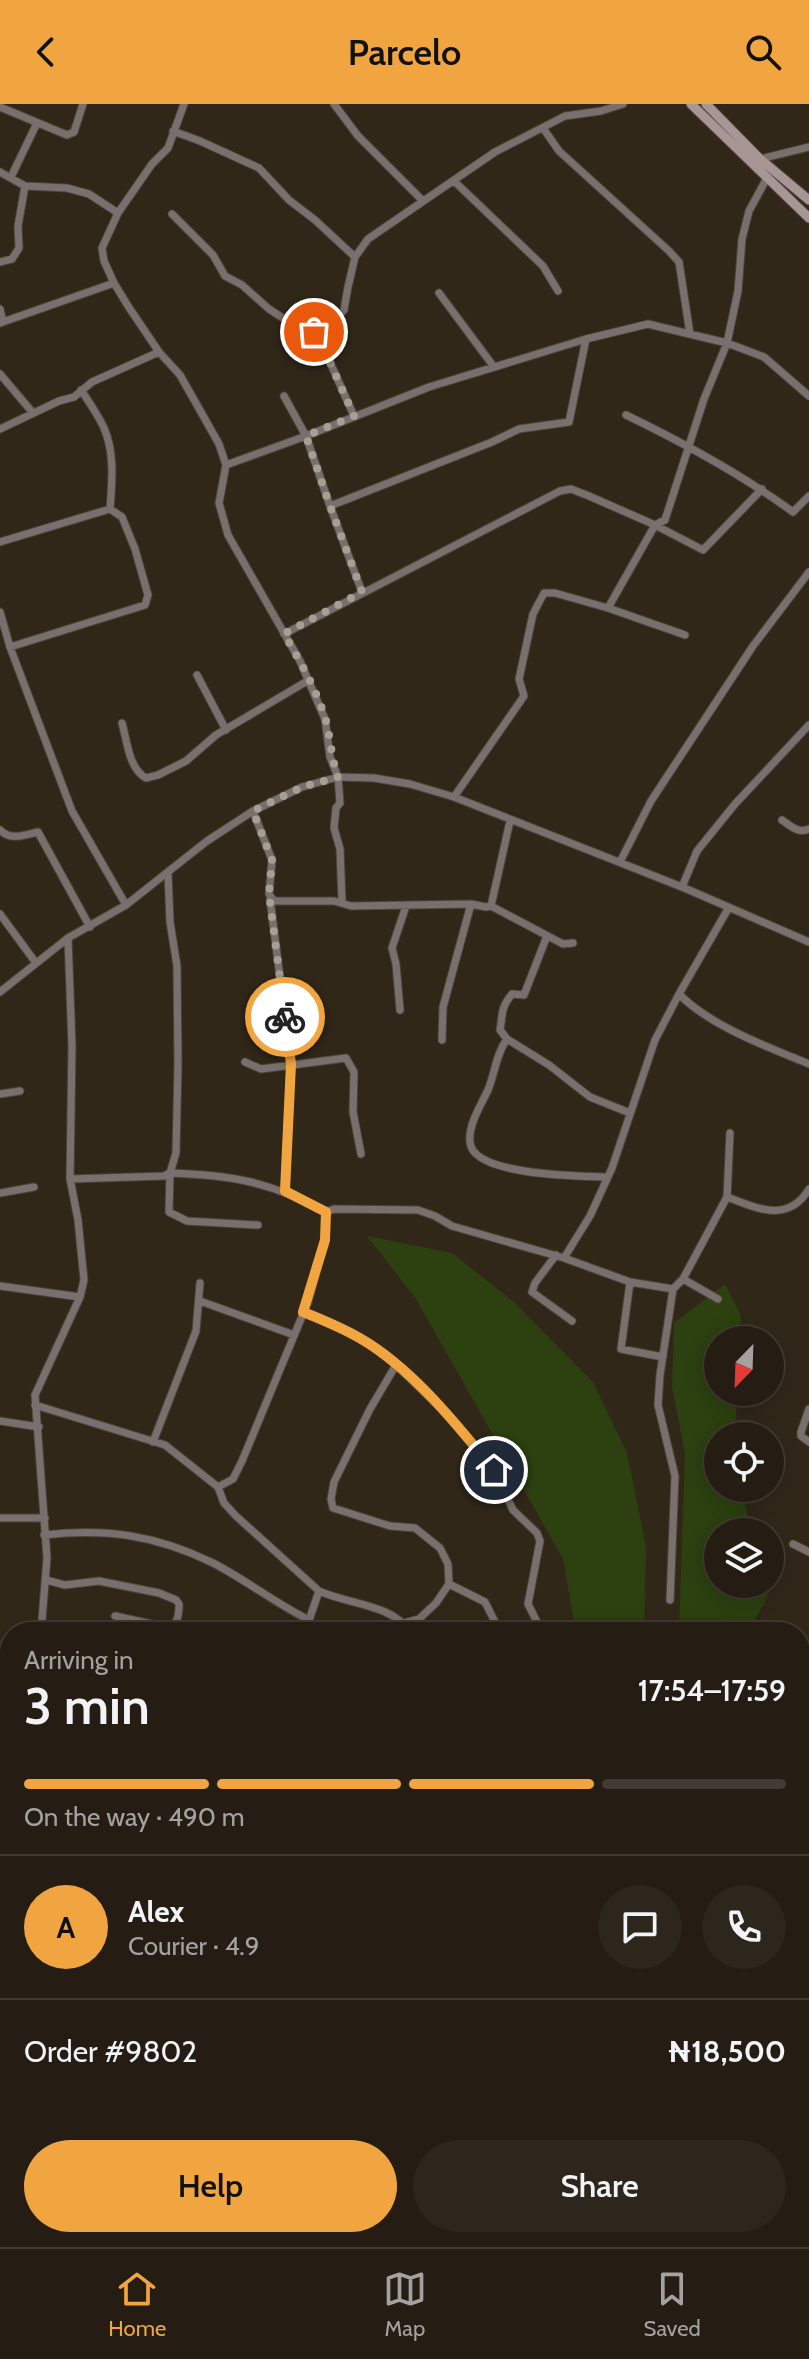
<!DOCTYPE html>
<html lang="en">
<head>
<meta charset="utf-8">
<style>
  body { margin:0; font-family:Cabin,sans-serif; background:#2d261c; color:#f1f3f6; height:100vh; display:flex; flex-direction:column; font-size:30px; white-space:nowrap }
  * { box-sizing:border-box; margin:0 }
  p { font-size:26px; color:#a3a2a0 }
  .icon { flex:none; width:44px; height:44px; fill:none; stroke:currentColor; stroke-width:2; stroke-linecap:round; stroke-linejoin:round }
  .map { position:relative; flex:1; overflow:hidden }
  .drawer { position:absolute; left:0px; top:1518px; width:810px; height:626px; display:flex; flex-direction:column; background:#251d13; border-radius:32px 32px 0 0; box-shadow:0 4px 20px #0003,0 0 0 2px #423b33 }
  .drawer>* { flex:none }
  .needle { width:52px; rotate:203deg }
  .fabs { position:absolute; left:704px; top:1222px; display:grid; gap:16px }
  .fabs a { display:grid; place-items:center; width:80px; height:80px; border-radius:50%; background:#251d13; box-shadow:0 4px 20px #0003,0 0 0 2px #423b33; font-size:40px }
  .pin { position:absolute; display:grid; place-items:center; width:68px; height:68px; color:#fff; margin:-34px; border:4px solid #fff; border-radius:50%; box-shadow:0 2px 8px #0007 }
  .courier { position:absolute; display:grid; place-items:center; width:80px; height:80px; margin:-40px; border:6px solid #f1a540; border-radius:50%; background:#fff; color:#222; box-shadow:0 2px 10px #0007 }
  .head em { font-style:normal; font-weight:600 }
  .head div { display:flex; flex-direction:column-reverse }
  .head { display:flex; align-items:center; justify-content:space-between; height:136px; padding:0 24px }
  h1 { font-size:52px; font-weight:600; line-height:60px }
  .bar { display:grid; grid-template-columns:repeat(4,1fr); gap:12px 8px; align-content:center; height:96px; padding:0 24px }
  .bar i { height:10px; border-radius:6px; background:#423b33 }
  .bar .current { background:#f1a540 }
  .bar p { grid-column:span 4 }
  .line { display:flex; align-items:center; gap:20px; padding:0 24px; border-top:2px solid #423b33 }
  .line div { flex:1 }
  .round { display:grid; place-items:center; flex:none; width:84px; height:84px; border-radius:42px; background:#2d261c }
  .primary-button { display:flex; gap:16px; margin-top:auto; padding:16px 24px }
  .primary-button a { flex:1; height:92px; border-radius:48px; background:#f1a540; color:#111; font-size:32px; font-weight:600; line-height:92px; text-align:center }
  .primary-button a+a { background:#2d261c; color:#f1f3f6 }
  header { display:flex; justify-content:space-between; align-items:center; height:104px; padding:0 24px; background:#f1a540; color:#111; font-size:36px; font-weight:600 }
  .tab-bar { display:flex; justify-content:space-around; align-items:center; height:112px; border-top:2px solid #423b33; background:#251d13; font-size:22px; color:#a3a2a0 }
  .tab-bar a { display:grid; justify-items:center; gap:4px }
  .tab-bar .current { color:#f1a540 }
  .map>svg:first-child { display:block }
  .green { fill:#2c4010 }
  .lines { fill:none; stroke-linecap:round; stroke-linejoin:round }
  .street-casing { stroke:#4e4537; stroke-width:9 }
  .secondary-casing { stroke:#4e4537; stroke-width:11 }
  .street { stroke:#796f6e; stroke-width:7 }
  .secondary { stroke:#a79695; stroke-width:9 }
  .done { stroke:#a79f94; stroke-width:8; stroke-dasharray:0 14.4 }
  .route { stroke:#f1a540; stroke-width:10 }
</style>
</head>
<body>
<header><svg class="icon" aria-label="back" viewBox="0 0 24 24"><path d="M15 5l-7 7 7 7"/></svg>Parcelo<svg class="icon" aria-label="search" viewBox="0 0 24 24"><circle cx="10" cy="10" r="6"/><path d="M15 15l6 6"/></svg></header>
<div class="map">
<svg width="809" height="2143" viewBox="0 0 809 2143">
  <rect width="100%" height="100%" fill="#312719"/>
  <path class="green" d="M367,1132L452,1149L514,1198L593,1278L627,1349L646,1443L644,1528H576L563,1455L416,1195Z
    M725,1180L741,1212L740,1236H718V1288H737L735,1332H718V1384H741L752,1428H718V1480H765L768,1492L748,1528H679L685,1349L672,1283L674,1219Z
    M809,1619V1684L800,1686V1620Z
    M559,2134H615L616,2143H560Z"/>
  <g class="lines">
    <defs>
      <path id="street" d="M184,0L168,44L152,60L118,109L102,144L104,157L114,179L128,202L159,248L180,271L219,340L226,361L219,399L228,431L300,557L325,615L330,653L338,673L340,699L336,704L334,724L340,745L342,798
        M334,0L358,32L423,97
        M0,3L67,31L74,28L83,0
        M543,24L559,47L669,147L679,158L690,230
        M173,27L200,37L259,64L289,96L315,116L355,153
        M760,55L809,43
        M0,68L25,82L67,84L89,90L118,109
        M11,73L37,19
        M454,77L543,162L558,187
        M172,110L213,151L225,172L242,181L269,205L292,220L314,228L329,256L354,312
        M0,158L12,155L19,144L18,122L25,82
        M439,189L494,263
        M0,205L3,218
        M0,219L114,179
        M318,233L344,206L348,183L355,153L368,135L495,48L565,12L601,7L623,0
        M0,270L33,309
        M81,286C89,298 98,311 104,324C115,349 112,378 110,405
        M284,292L306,332L330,402L362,488
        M626,311C684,339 741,370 793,408L809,392
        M0,325L59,297L74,293L92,278L159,248
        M226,361L306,332L429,283L586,235L648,220L727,239L764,253L809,292
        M330,402L492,338L519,325L569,318L586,235
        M0,438L110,405L122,413L135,445L148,491L145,501L10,543
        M608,504L655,421L665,416L704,295L727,239L738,187L742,135L749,107L767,74
        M0,508L10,543L72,707L126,801
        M284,530L560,387L571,385L589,392L655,421L703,446L762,385
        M197,571L226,626
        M122,619C127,637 129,665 146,674L158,671L186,657L216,631L309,576
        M454,693L524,592L519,575L533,510L544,489H555L608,504L685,531
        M253,707L272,756L269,790L274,797H334L351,802L471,800L486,803L491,802L563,840L573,839
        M782,716C791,722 798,730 809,725
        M0,726C11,737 24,731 38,728L90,823
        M620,758L651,697L753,542L809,468
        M168,770L170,818L177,862L178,961L176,1049L170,1069L169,1108L187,1117L258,1121
        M682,783L697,747L735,700L809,621
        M270,795L291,960L285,1087
        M491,802L510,717
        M0,810L36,859
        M547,832L524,891L512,890C500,905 503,910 500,926L507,935L549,961L590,993L630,1009
        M0,888L68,834L126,801L207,737L253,707L302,683L338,673L374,674L410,680L454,693L682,783L809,838
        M679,890L728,805
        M400,906L396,860L392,844L406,802
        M507,935C496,950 495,969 488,986C481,1001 468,1021 470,1038C472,1072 581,1072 606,1073
        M442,936L443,903L471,800
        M245,958L261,965L346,954L354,968L353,1008L361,1050
        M0,990L20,987
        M70,1075L164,1072L170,1069C231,1071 272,1078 326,1108
        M0,1089L34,1083
        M727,1093C756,1104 788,1120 809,1085
        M556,1151L535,1179L532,1188L572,1217
        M564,1154L590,1112L612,1064L655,936L679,890C710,922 768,943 809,960
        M683,1175L718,1195
        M630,1178L621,1245L663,1253
        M0,1182L80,1193
        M200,1197L294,1231
        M303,1208L351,1229L372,1242L396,1261L452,1315L494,1366L513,1406L537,1429L540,1437L528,1500L542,1528
        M396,1261L370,1305L334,1378L331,1395L333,1404L390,1422L415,1424L440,1444L448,1460L449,1480L436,1499L419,1515L404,1519
        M35,1301L165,1341L218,1383L224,1399L236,1412L319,1487C350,1501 389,1499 411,1528
        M809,1305L801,1328V1332L809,1338
        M0,1317L39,1323
        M153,1338L196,1227L200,1179
        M218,1383L233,1375L242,1357L308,1198L325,1136L326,1108L334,1105L418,1106L435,1112L452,1122L564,1154L630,1178L673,1185
        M0,1414H45
        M44,1431C106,1424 156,1431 213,1459C246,1476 275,1499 309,1516
        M793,1440L809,1448
        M46,1476L65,1481L99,1477L159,1489L176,1496L179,1500C179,1510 178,1519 170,1524L115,1512
        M449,1480L485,1498L500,1528
        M670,1496L675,1372L658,1301L660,1271L673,1185L683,1175L727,1093L730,1029
        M41,1528L47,1454L35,1291L80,1193L84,1176L78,1116L70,1075L72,942L68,834
        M305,1528L319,1487
        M800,1590L809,1596
        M800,1612L809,1607
        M800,1745L809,1739
        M800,1762L809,1766
        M800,1895L809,1898
        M0,1947H10
        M800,2001L809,2004
        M0,2071L10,2048
        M95,2134L99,2143
        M215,2134L222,2143
        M393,2134L407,2143
        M127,2143L136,2134
        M283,2143L291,2134"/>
      <path id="secondary" d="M691,0L809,114
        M706,0L760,55L809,96"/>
    </defs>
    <use href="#street" class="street-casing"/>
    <use href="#secondary" class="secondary-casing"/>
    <use href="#street" class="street"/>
    <use href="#secondary" class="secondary"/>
  </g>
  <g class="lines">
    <path class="done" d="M285,913L269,790L272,756L253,707L302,683L338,673C331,654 331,636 326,617C317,586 300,557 284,530L362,488L330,402L306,332L354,312L329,256L314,228"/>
    <path class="route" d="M285,913L291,960L285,1087L326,1108L325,1136L303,1208C326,1217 350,1227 371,1241C418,1272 458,1322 494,1366"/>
  </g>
</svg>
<div class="fabs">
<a><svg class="needle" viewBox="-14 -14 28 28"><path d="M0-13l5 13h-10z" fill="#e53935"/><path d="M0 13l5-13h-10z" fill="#a3a2a0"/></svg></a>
<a><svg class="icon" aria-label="locate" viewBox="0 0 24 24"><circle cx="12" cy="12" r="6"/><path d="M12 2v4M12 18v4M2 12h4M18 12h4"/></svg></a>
<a><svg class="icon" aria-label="layers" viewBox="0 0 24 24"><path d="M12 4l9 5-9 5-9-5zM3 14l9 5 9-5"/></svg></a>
</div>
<div class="pin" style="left:314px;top:228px;background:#ea580c"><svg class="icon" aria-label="bag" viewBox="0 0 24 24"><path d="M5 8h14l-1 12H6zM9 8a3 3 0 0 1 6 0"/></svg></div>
<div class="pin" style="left:494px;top:1366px;background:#1f2937"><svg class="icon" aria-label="home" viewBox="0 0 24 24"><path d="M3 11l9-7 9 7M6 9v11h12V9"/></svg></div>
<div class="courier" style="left:285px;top:913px"><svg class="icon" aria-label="bike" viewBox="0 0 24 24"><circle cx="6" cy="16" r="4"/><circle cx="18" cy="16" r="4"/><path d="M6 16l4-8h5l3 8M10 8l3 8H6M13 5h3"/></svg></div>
<section class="drawer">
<div class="head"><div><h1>3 min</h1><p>Arriving in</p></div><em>17:54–17:59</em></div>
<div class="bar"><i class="current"></i><i class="current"></i><i class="current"></i><i></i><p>On the way · 490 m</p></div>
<div class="line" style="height:144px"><b class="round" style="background:#f1a540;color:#111">A</b><div><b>Alex</b><p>Courier · 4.9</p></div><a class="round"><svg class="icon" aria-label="chat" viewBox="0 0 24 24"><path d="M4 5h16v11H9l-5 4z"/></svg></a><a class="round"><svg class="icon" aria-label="phone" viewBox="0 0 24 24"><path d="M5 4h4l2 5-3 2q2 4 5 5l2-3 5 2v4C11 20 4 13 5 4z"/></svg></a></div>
<div class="line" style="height:104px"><div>Order #9802</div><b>₦18,500</b></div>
<div class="primary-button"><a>Help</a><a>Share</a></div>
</section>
</div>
<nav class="tab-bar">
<a class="current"><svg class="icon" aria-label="home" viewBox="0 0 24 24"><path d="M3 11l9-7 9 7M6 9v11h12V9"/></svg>Home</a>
<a><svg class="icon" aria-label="map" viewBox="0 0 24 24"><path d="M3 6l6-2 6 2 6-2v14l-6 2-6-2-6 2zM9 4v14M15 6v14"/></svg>Map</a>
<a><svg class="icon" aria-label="saved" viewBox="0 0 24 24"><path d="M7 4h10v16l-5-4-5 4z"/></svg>Saved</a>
</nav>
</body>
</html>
